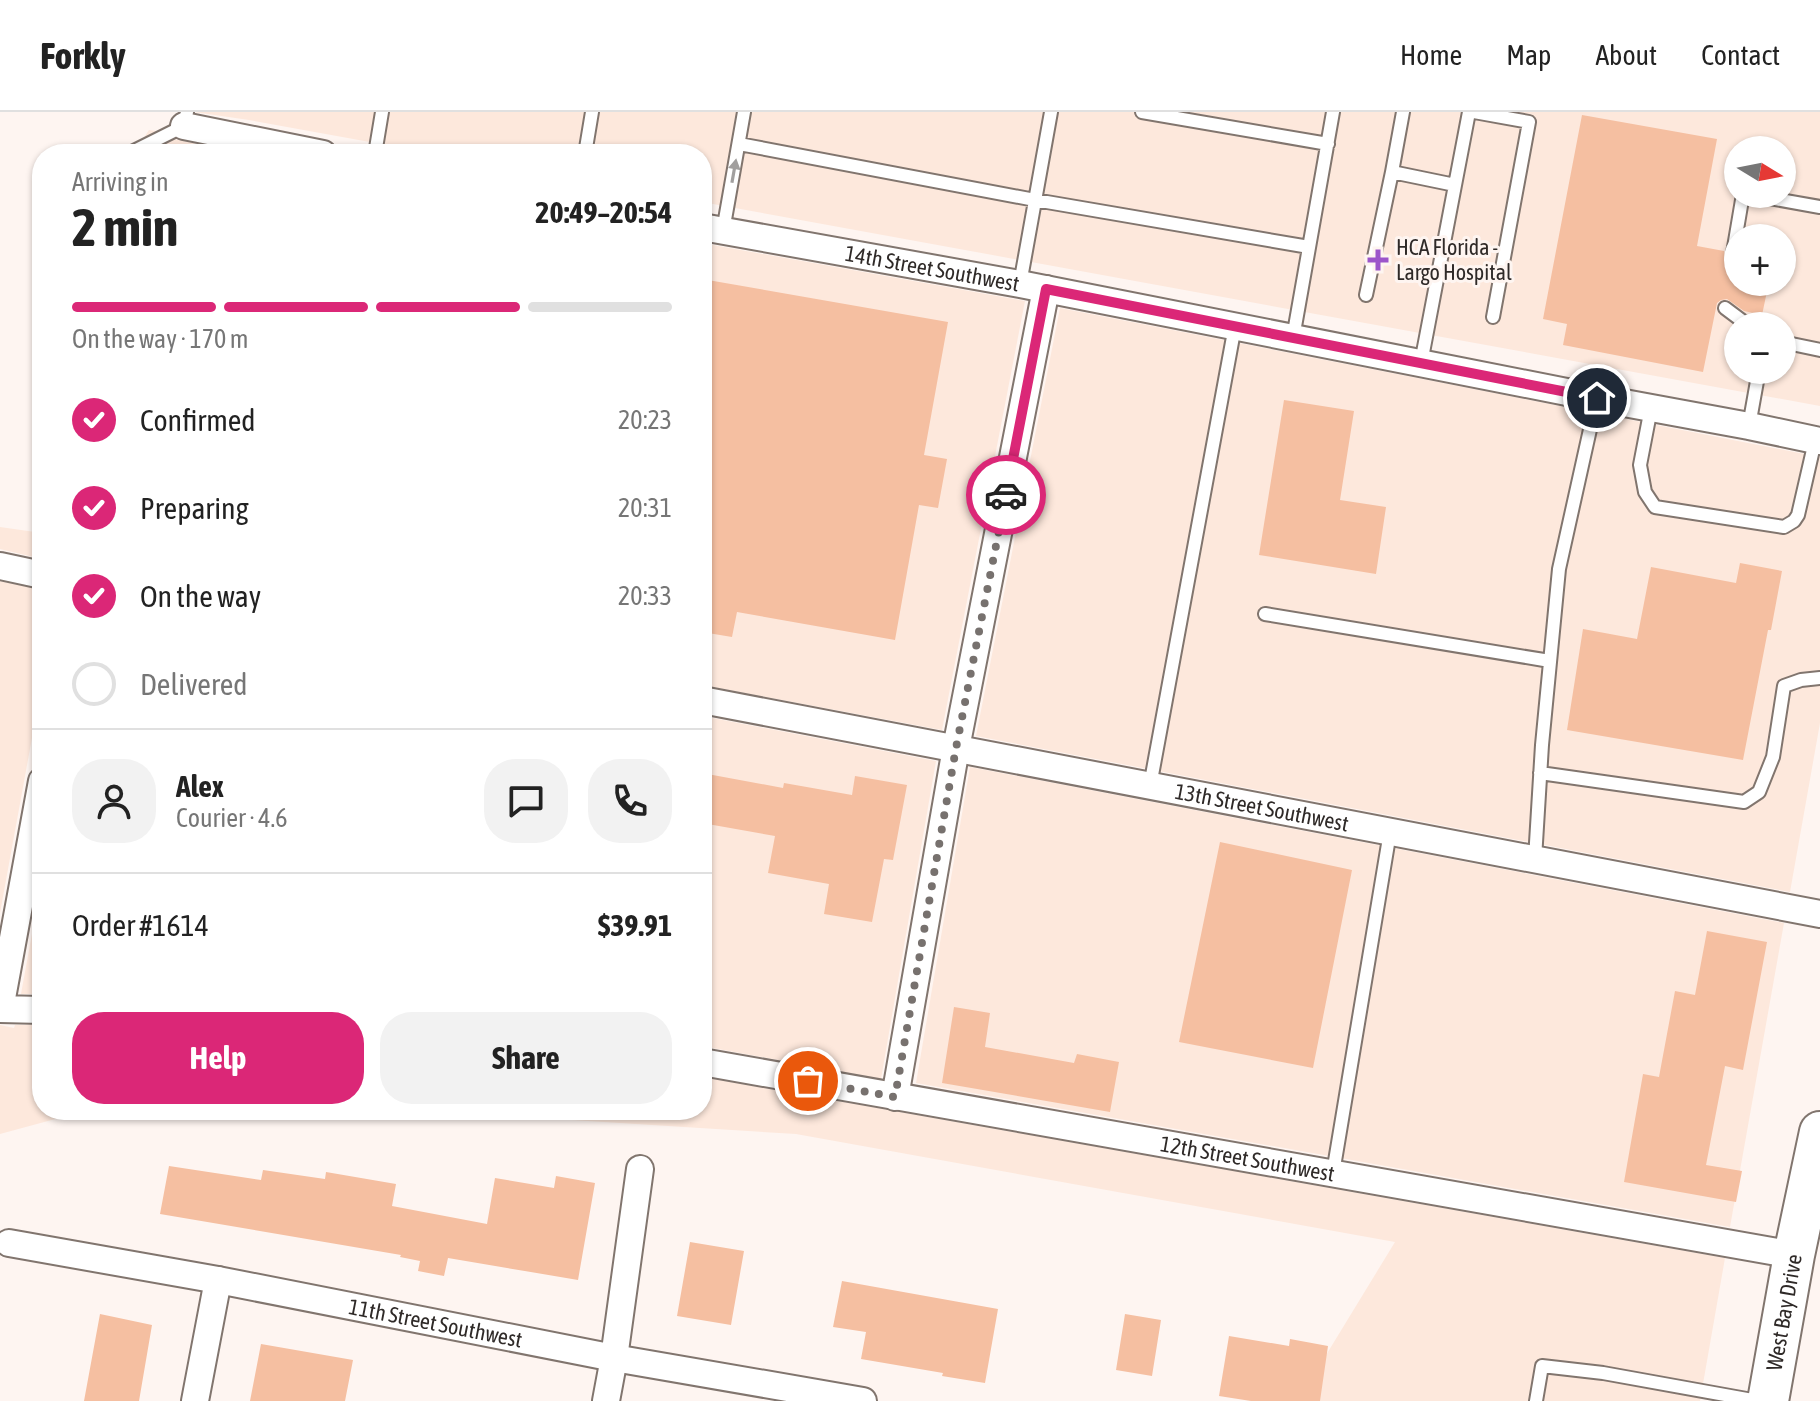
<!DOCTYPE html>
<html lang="en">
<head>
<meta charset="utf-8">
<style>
  body { margin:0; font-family:"Asap Condensed",sans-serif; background:#f2f2f2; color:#222; height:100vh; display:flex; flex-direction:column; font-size:30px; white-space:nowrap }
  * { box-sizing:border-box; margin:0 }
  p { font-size:26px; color:#767676 }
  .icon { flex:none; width:44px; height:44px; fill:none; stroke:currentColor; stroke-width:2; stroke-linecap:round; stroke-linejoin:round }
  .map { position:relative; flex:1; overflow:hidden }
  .side { position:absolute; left:32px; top:32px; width:680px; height:976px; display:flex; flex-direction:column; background:#fff; border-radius:32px; box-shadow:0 2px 6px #0004 }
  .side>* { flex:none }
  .needle { width:52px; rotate:100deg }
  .fabs { position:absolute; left:1724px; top:24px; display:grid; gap:16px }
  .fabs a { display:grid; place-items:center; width:72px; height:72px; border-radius:50%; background:#fff; box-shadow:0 2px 6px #0004; font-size:40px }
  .pin { position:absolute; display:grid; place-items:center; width:68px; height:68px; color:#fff; margin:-34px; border:4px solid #fff; border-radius:50%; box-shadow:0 2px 8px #0007 }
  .courier { position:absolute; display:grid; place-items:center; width:80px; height:80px; margin:-40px; border:6px solid #db2777; border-radius:50%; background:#fff; color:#222; box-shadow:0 2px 10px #0007 }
  .head em { font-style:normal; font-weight:700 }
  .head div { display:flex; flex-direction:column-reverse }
  .head { display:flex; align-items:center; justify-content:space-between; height:136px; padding:0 40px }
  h1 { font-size:52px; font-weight:700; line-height:60px }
  .bar { display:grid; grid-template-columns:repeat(4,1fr); gap:12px 8px; align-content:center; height:96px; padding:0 40px }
  .bar i { height:10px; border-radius:6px; background:#e0e0e0 }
  .bar .selected { background:#db2777 }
  .bar p { grid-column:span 4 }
  .line { display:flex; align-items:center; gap:20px; padding:0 40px; border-top:2px solid #e0e0e0 }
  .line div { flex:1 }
  .round { display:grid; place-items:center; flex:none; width:84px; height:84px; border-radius:32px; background:#f2f2f2 }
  ol { padding:0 40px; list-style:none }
  li { display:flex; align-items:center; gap:24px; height:88px }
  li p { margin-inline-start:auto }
  li .icon { padding:8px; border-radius:50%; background:#db2777; color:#fff; stroke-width:4 }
  li:last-child { color:#767676 }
  li i { width:44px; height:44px; border:4px solid #e0e0e0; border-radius:50% }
  .action { display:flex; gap:16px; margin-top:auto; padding:16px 40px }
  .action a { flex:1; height:92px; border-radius:32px; background:#db2777; color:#fff; font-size:32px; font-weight:700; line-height:92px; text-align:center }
  .action a+a { background:#f2f2f2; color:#222 }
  header { display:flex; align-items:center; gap:48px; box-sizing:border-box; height:112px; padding:0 40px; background:#fff; border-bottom:2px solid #e0e0e0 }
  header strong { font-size:38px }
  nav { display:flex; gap:44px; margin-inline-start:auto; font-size:28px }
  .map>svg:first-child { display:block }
  .built { fill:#fde8dc; fill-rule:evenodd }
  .building { fill:#f5bfa1 }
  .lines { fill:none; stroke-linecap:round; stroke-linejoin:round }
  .lane-casing { stroke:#81756e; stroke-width:16 }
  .street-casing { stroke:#81756e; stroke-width:30 }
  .primary-casing { stroke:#81756e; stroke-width:44 }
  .lane { stroke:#fff; stroke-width:12 }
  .street { stroke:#fff; stroke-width:26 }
  .primary { stroke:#fff; stroke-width:40 }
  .oneway { fill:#a19f9e }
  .done { stroke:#77716e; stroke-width:8; stroke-dasharray:0 14.4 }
  .route { stroke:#db2777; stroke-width:10 }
  .poi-dot { fill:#9c55ca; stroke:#fef5f1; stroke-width:3 }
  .labels { text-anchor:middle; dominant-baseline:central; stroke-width:6; stroke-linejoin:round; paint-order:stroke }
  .poi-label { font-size:22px; fill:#2f2a28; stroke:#fef5f1; text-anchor:start }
  .street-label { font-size:22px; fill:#2f2a28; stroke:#fef5f1 }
</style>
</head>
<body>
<header>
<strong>Forkly</strong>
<nav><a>Home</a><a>Map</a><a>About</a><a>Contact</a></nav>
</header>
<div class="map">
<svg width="1820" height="1289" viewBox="0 0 1820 1289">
  <rect width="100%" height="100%" fill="#fef5f1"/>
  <path class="built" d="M194,0H1820V294L702,90V42H436L249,8ZM1738,38H1782V82H1738ZM1738,126H1782V170H1738ZM1738,214H1782V258H1738Z
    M149,18L165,20L164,25L246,42H133Z
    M702,131L1025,189L942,618L702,573Z
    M1060,196L1820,345V611L1790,780L976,624Z
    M0,415L42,421V447L0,437Z
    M0,469L42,478V571L0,801Z
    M702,604L936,649L881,967L702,934Z
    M970,655L1784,811L1730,1115L916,971Z
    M42,767V882H21Z
    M0,913L14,916L15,913H42V998H112L81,1002V1000L0,1022Z
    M702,965L1725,1146L1700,1289H1298L1395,1130L796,1022L410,998H702Z"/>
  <path class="building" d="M1582,3L1717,27L1697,134L1724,139L1725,145L1731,150L1738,148V170H1769L1762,203L1744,199L1727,187L1721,188L1717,191L1703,260L1563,233L1567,212L1543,207Z
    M702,167L948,210L924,343L947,347L938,396L919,393L895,528L737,500L732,525L702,520Z
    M1284,288L1354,299L1340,388L1386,395L1376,462L1259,443Z
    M1740,451L1782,459L1771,518H1768L1743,648L1567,618L1583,517L1637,527L1651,455L1736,471Z
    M702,661L783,676L784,671L852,683L855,664L907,673L893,748L884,747L872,810L824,802L829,772L768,761L775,724L702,711Z
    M1220,730L1352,758L1313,956L1179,930Z
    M1707,819L1767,830L1743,958L1725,954L1706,1053L1742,1059L1736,1090L1624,1070L1643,962L1659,965L1675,879L1695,883Z
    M954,895L990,901L985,935L1074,951L1077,942L1119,950L1110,1000L942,971Z
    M169,1054L261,1068L263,1058L325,1067L326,1060L396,1072L392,1094L487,1112L495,1066L554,1076L556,1064L595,1071L578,1168L448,1146L444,1164L418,1159L420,1149L400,1145L401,1143L160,1102Z
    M690,1130L744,1139L731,1213L677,1204Z
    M842,1169L998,1197L985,1271L942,1264L943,1261L861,1247L866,1220L833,1215Z
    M100,1202L152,1213L139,1289H84Z
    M1125,1202L1161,1208L1152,1264L1116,1258Z
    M1229,1224L1289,1234L1290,1227L1328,1234L1320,1289H1251L1219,1284Z
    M261,1232L353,1248L345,1289H250Z"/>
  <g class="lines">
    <defs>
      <path id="lane" d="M1142,0L1328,32
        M1403,0L1392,60L1455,73
        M1474,0L1529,10L1493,205
        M739,32L1035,88L1309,135
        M128,42L184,14L187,0
        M375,42L382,0
        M585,42L592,0
        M1747,82L1820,95
        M723,119L744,0
        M1733,141L1743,82
        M1020,172L1051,0
        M1366,183L1392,60
        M1725,196L1749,214
        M1293,226L1333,0
        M1782,230L1820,238
        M1421,251L1469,0
        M1651,296L1640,353L1645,380L1655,395L1784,415L1794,409L1798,403L1815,329
        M1749,314L1759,258
        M1265,502L1550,549
        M1540,661L1744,690L1759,680L1773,645L1784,574L1801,568L1820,566
        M1150,674L1235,214
        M1535,747L1542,633L1559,457L1597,286
        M1333,1061L1390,720
        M1536,1289L1542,1254L1603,1261L1758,1289"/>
      <g id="street">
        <path d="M184,14L323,42"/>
        <path id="s1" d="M702,115L1020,172L1597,286L1749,314L1820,329"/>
        <path d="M0,454L42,463"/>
        <path id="s2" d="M702,588L1820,802"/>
        <path d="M42,669L0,897L42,898"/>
        <path id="s3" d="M702,950L1794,1143"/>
        <path d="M895,985L956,636L1046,177"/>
        <path id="s4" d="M9,1131L218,1168L614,1246L863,1289"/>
        <path d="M195,1289L218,1168"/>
        <path d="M606,1289L614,1246L640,1057"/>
      </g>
      <g id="primary">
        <path id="s5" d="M1768,1289L1794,1143L1820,1020"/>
      </g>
    </defs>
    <use href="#lane" class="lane-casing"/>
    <use href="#street" class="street-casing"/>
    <use href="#primary" class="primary-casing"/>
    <use href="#lane" class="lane"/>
    <use href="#street" class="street"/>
    <use href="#primary" class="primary"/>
  </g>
  <defs><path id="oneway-solid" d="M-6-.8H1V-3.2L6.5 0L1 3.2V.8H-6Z" transform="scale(2)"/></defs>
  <use class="oneway" href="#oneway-solid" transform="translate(734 59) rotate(-80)"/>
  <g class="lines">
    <path class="done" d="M808,969L895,985L956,636L1006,383"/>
    <path class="route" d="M1006,383L1046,177L1597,286"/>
  </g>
  <path class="poi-dot" d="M1374 136h8v8h8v8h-8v8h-8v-8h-8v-8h8z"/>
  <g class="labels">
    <g class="poi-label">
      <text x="1396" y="135">HCA Florida -<tspan x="1396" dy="25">Largo Hospital</tspan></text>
    </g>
    <g class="street-label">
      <text stroke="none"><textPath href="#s1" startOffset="234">14th Street Southwest</textPath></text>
      <text stroke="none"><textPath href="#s2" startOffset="570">13th Street Southwest</textPath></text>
      <text stroke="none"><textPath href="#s3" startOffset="554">12th Street Southwest</textPath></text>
      <text stroke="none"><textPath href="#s5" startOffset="90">West Bay Drive</textPath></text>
      <text stroke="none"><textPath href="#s4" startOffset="434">11th Street Southwest</textPath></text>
    </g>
  </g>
</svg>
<div class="fabs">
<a><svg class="needle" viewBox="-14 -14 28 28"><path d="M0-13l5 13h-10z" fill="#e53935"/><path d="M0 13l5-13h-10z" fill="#767676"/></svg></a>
<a>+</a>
<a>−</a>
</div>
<div class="pin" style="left:808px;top:969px;background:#ea580c"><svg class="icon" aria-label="bag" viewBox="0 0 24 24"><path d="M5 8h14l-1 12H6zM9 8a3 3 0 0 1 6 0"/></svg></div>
<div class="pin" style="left:1597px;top:286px;background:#1f2937"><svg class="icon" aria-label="home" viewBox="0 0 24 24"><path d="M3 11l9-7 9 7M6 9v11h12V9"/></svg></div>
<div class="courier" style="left:1006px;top:383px"><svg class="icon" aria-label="car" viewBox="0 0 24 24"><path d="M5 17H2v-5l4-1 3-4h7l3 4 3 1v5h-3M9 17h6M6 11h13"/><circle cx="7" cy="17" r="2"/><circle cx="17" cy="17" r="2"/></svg></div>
<section class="side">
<div class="head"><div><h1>2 min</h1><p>Arriving in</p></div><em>20:49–20:54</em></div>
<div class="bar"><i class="selected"></i><i class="selected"></i><i class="selected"></i><i></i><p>On the way · 170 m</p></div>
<ol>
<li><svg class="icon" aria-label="check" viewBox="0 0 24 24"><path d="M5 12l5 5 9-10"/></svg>Confirmed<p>20:23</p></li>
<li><svg class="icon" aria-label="check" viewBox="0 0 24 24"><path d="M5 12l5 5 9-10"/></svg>Preparing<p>20:31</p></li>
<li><svg class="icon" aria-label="check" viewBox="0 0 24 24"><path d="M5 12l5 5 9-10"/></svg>On the way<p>20:33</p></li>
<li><i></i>Delivered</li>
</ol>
<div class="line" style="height:144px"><a class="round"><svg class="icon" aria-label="person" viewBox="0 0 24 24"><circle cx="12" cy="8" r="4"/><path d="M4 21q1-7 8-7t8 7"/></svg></a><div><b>Alex</b><p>Courier · 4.6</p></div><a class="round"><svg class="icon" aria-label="chat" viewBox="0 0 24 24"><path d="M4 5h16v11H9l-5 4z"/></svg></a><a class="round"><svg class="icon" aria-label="phone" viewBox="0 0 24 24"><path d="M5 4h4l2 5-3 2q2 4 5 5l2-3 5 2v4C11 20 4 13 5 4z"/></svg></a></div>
<div class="line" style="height:104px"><div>Order #1614</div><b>$39.91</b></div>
<div class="action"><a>Help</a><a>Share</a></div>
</section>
</div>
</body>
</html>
